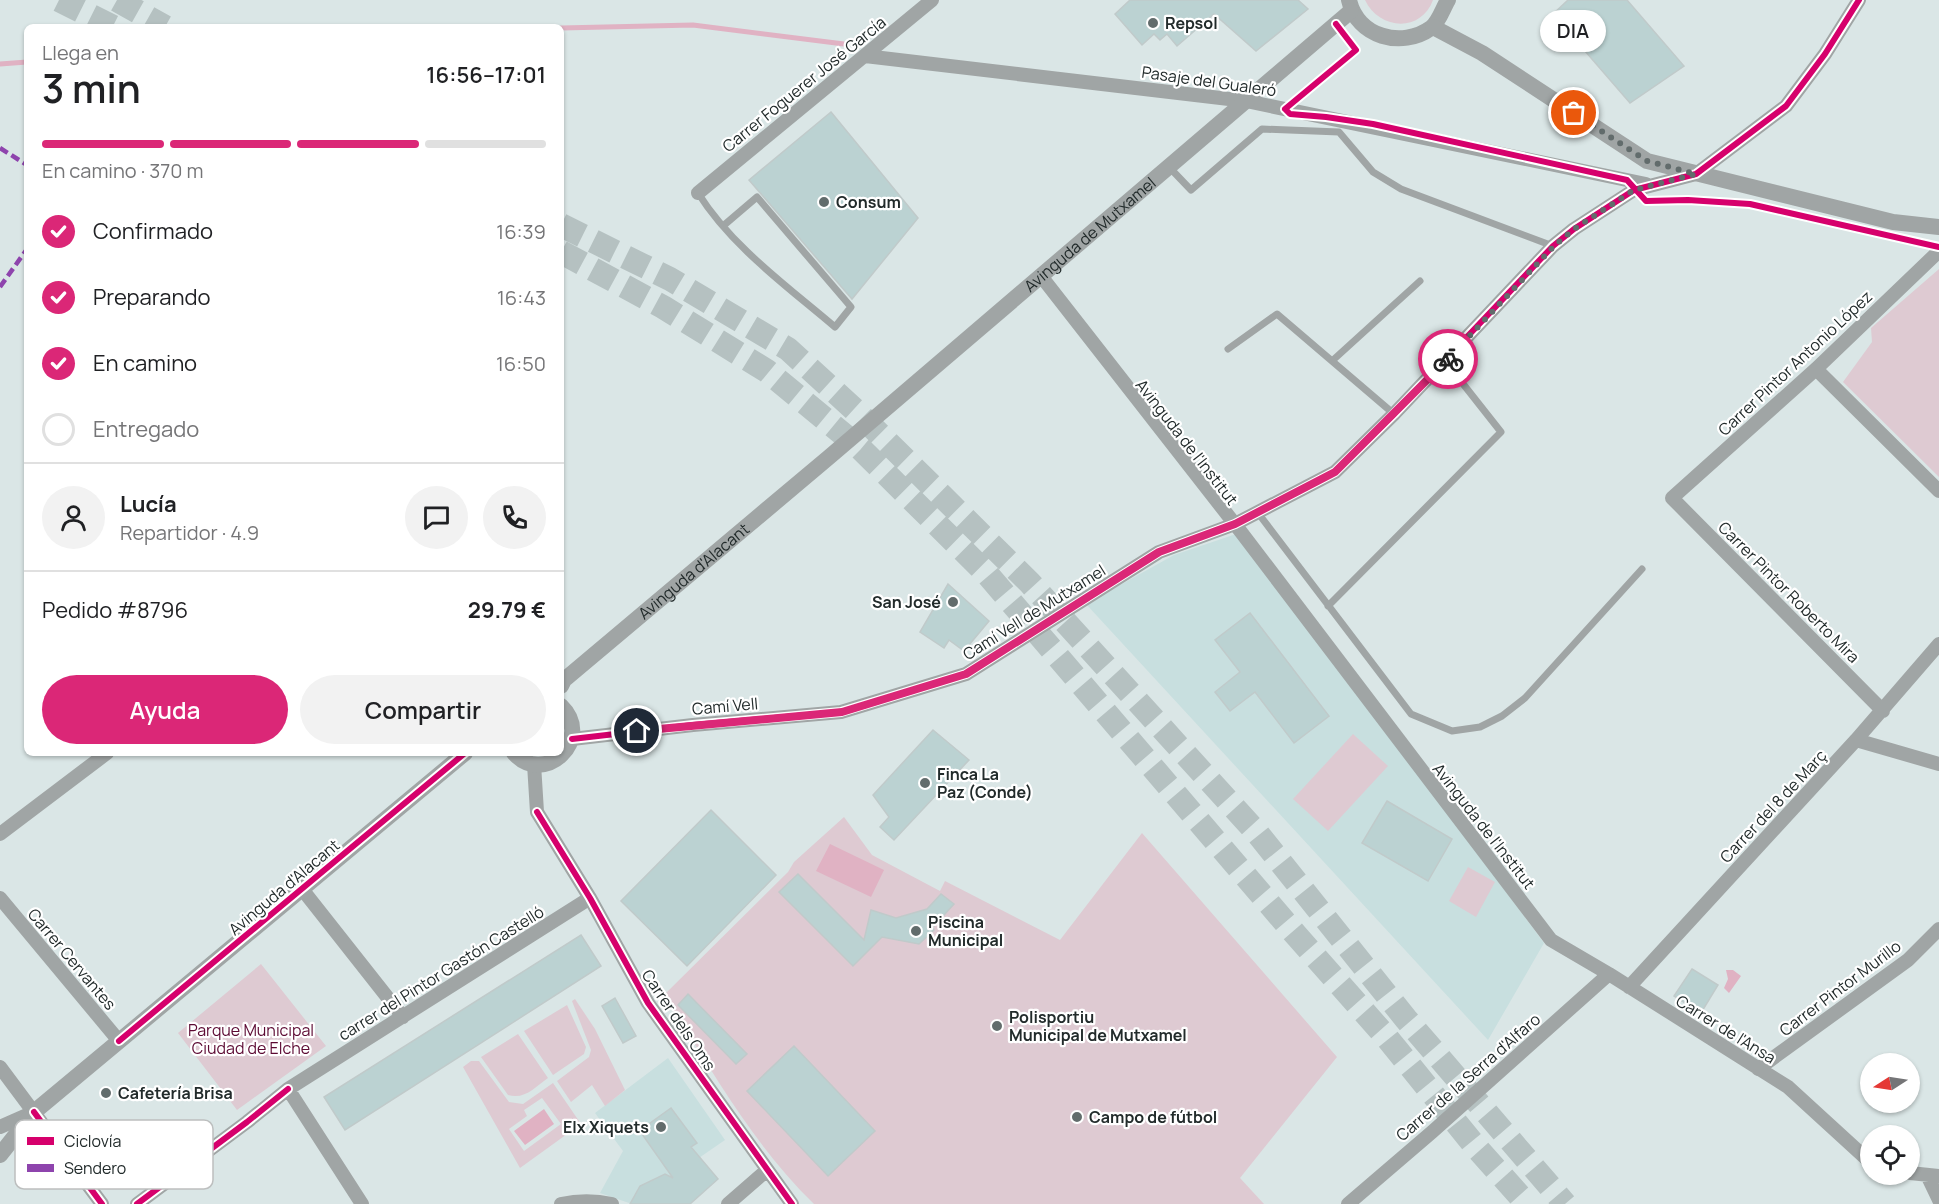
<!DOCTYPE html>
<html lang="es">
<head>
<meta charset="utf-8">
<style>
  body { margin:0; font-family:Manrope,sans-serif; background:#f2f2f2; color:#202124; height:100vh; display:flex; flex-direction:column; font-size:22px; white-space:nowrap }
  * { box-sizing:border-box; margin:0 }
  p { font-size:20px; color:#757577 }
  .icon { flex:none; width:33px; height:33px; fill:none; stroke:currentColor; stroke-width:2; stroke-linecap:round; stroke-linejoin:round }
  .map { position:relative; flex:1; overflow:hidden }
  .drawer { position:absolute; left:24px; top:24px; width:540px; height:732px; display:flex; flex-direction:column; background:#fff; border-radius:9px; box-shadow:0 2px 4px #0004 }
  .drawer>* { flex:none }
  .needle { width:39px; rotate:258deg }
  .tools { position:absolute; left:1860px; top:1053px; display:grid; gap:12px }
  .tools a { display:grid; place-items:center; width:60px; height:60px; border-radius:50%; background:#fff; box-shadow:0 2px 4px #0004; font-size:30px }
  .pin { position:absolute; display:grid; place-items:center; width:51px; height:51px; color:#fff; margin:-26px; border:3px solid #fff; border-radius:50%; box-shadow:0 2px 6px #0007 }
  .courier { position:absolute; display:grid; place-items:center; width:60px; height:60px; margin:-30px; border:4px solid #db2777; border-radius:50%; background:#fff; color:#222; box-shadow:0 2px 8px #0007 }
  .bubble { position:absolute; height:42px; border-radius:21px; background:#fff; box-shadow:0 2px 4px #0004; font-size:20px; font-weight:600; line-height:42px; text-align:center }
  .headline em { font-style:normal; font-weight:600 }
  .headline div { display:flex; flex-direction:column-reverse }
  .headline { display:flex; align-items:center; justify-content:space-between; height:102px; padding:0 18px }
  h1 { font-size:39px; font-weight:600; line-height:45px }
  .bar { display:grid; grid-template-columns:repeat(4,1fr); gap:9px 6px; align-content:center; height:72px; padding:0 18px }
  .bar i { height:8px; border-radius:4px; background:#e0e0e0 }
  .bar .current { background:#db2777 }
  .bar p { grid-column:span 4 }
  .line { display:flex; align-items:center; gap:15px; padding:0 18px; border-top:2px solid #e0e0e0 }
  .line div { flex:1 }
  .round { display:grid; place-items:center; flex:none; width:63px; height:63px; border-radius:32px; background:#f2f2f2 }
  ol { padding:0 18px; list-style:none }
  li { display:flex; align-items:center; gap:18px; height:66px }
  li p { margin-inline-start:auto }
  li .icon { padding:6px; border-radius:50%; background:#db2777; color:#fff; stroke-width:4 }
  li:last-child { color:#757577 }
  li i { width:33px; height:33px; border:3px solid #e0e0e0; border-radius:50% }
  .button { display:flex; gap:12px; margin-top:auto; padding:12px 18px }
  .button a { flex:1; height:69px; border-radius:36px; background:#db2777; color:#fff; font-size:24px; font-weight:600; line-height:69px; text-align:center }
  .button a+a { background:#f2f2f2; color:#202124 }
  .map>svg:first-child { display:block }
  .built { fill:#c8dfdf }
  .green { fill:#decad2; fill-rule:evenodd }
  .water { fill:#e0b2c3 }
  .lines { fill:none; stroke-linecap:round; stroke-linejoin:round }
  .stream { stroke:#e0b2c3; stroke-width:5 }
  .building { fill:#bbd2d2; stroke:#c0caca; stroke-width:1.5 }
  .motorway-tunnel { stroke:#b5c1c1; stroke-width:24; stroke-dasharray:24 12; stroke-linecap:butt }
  .service { stroke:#a0a5a5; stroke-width:7 }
  .minor { stroke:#a0a5a5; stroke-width:14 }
  .tertiary { stroke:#a0a5a5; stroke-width:16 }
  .quiet { stroke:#8e44ad; stroke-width:4.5; stroke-dasharray:9 4.5; stroke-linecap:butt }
  .cycleway-casing { stroke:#fff; stroke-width:10 }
  .cycleway { stroke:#d6006c; stroke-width:6 }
  .done { stroke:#626c6c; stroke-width:6; stroke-dasharray:0 10.8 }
  .route { stroke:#db2777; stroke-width:8 }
  .poi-dot { fill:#626c6c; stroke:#fff; stroke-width:2 }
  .labels { text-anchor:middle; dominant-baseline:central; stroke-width:4.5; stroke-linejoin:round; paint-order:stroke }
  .poi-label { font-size:16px; font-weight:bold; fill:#222b2b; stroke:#fff; text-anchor:start }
  .street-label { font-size:16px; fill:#222b2b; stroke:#fff }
  .park-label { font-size:16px; fill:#5c0a33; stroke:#fff }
  .key { fill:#fff; stroke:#bdbfbf; stroke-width:1.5 }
  .key-label { font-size:16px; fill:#222b2b }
</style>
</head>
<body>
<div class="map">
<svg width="1939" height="1204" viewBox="0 0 1939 1204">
  <rect width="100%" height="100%" fill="#dae6e6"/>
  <path class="built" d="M1239,533L1544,943L1488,1040L1086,604L1174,555Z
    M668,1058L725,1140L632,1204L600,1193L623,1151L595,1113Z"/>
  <path class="green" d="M1365,0H1433C1421,33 1379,30 1365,0Z
    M1939,269V477L1843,382L1872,342L1871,328Z
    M1353,734L1388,766L1328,831L1293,799Z
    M844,817L872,855L940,891L945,881L1060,940L1142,833L1337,1057L1240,1178L1264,1204H814C752,1144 710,1067 664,995L788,872L794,862Z
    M1468,867L1495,882L1476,917L1449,901Z
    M261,964L326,1046L237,1110L178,1033Z
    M575,999L595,1029L625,1090L605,1106L592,1085L571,1102L557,1081L589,1057L591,1050L572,1001Z
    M567,1005L586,1047L584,1054L553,1075L524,1031Z
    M518,1034L548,1078C535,1087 525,1100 508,1095L481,1057Z
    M471,1061H479L509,1102L523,1104L553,1083L581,1124L520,1168L463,1067ZM542,1098L561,1124L524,1151L509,1129L527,1116L524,1110Z"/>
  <path class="water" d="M830,844L884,870L871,897L816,871Z
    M1726,970H1733L1741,976L1729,993L1724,988L1728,979Z
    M544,1109L554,1124L525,1145L514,1131Z"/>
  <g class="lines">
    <path class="stream" d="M561,28L693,25L844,44
      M0,64L27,62"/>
  </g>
  <path class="building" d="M1130,0H1298L1308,9L1256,51L1214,14L1177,46L1167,34L1160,40L1154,34L1142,45L1115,14Z
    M1568,0H1627L1684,66L1630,103L1553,14Z
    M831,112L918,218L852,299L749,180Z
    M948,584L989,621L964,651L949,640L944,648L920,632Z
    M1250,613L1329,716L1294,743L1255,692L1230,711L1215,692L1240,672L1215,640Z
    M933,730L969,760L894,840L880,827L889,817L873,795Z
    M1387,801L1452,839L1428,881L1362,843Z
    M711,810L776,875L687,966L621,901Z
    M798,874L864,940L871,910L896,918L927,909L941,894L954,904L933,927L934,930L919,944L882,937L853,966L779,892Z
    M581,935L601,966L345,1130L324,1097Z
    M1692,969L1718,985L1701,1013L1674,996Z
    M688,994L747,1054L736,1064L678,1005Z
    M615,998L636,1036L623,1043L602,1006Z
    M794,1046L875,1131L828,1176L747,1091Z
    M671,1108L697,1143L691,1147L718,1179L690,1204H630L640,1186L665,1174L673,1178L642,1134V1129Z"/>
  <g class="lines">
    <path class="motorway-tunnel" d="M59,0L113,27
      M117,0L165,27
      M561,225L670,279L788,349L855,410L1030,583L1258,834L1406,1019L1565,1204
      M561,252L663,307L767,371L861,449L988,575L1296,935L1388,1039L1475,1146L1527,1204"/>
    <path class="service" d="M1169,167L1191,190L1262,129L1339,132L1373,172L1401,189L1553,246
      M698,193C732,247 787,286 835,327L851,307L757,197L723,226
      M1228,349L1277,314L1394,414
      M1332,361L1420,281
      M1258,513L1411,714L1452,731L1480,727L1502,716L1525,698L1642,569
      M1328,606L1501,432L1445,361"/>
    <path class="minor" d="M865,56L1246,101L1646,184
      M698,193L932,0
      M1041,276L1241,532L1551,940L1609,974L1788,1087L1870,1162
      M1816,369L1939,491
      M1883,711L1672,498L1816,369L1939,251
      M572,739L693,725L841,712L966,674L1159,552L1235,524L1335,472L1394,414L1553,246L1574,229L1634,190L1696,174L1786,106L1825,54L1859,0
      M1856,740L1939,764
      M534,764L537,812L590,898L648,1003L792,1204
      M0,834L107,753
      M302,889L403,1017
      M0,898L119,1041
      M1629,987L1856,740L1939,644
      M0,1067L102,1204
      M1758,1069L1908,960L1939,929
      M288,1089L362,1204
      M0,1127L34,1112
      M1910,1173L1939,1176
      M1927,1175L1939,1200
      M137,1204L247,1122L288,1089L590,898
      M561,1204C579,1200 594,1200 612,1204
      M728,1204L767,1170
      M1348,1204L1432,1132L1609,974"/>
    <g class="tertiary">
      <path d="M1349,0C1357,37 1402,49 1431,28C1439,22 1443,8 1448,0"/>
      <path d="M1433,27L1482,53L1647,161L1893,222L1939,227"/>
      <path id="s1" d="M561,686L564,680L828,458L1351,11"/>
      <path d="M514,753C544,787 595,739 561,706"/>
      <path d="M0,1155L34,1112L465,753"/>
    </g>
    <path class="quiet" d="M0,148L27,165
      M0,287L27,249"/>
    <defs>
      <path id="cycleway" d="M1336,24L1356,50L1285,109L1290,114L1326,117L1373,124L1627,180L1646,201L1688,200L1750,204L1939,247
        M572,739L693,725L841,712L966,674L1159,552L1235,524L1335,472L1394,414L1553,246L1574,229L1634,190L1696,174L1786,106L1825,54L1859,0
        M537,812L590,898L648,1003L792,1204
        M119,1041L465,753
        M34,1112L102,1204
        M137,1204L247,1122L288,1089"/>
    </defs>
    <use href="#cycleway" class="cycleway-casing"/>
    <use href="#cycleway" class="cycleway"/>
  </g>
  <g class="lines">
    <path class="done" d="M1448,359L1554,246L1574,229L1634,190L1696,174L1647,161L1574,113"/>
    <path class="route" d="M637,731L842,712L966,674L1159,552L1235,524L1335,472L1448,359"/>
  </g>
  <g class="poi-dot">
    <circle cx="1153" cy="23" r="6"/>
    <circle cx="824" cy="202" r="6"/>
    <circle cx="953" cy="602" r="6"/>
    <circle cx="925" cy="783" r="6"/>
    <circle cx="916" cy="931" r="6"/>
    <circle cx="997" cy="1026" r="6"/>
    <circle cx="106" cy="1093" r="6"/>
    <circle cx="1077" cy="1117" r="6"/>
    <circle cx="661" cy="1127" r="6"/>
  </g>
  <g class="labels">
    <g class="poi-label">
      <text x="1165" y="23">Repsol</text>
      <text x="836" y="202">Consum</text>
      <text x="941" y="602" text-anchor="end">San José</text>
      <text x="937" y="774">Finca La<tspan x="937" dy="18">Paz (Conde)</tspan></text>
      <text x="928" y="922">Piscina<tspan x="928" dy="18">Municipal</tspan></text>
      <text x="1009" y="1017">Polisportiu<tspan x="1009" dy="18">Municipal de Mutxamel</tspan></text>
      <text x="118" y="1093">Cafetería Brisa</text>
      <text x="1089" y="1117">Campo de fútbol</text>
      <text x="649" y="1127" text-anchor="end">Elx Xiquets</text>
    </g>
    <g class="street-label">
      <text transform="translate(1209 81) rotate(8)">Pasaje del Gualeró</text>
      <text transform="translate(804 84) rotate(-39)">Carrer Foguerer José García</text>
      <text stroke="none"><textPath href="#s1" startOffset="696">Avinguda de Mutxamel</textPath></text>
      <text transform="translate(1795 363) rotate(-43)">Carrer Pintor Antonio López</text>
      <text transform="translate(1187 442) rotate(52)">Avinguda de l'Institut</text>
      <text stroke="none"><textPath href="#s1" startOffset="176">Avinguda d'Alacant</textPath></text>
      <text transform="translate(1789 592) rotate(45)">Carrer Pintor Roberto Mira</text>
      <text transform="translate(1034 612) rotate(-32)">Camí Vell de Mutxamel</text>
      <text transform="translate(725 706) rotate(-5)">Camí Vell</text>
      <text transform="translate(1773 806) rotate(-47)">Carrer del 8 de Març</text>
      <text transform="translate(1484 826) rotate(52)">Avinguda de l'Institut</text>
      <text transform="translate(284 887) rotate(-40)">Avinguda d'Alacant</text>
      <text transform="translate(72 959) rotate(50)">Carrer Cervantes</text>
      <text transform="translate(441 973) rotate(-32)">carrer del Pintor Gastón Castelló</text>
      <text transform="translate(1840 988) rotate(-37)">Carrer Pintor Murillo</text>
      <text transform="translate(679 1020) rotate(56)">Carrer dels Oms</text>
      <text transform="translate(1726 1029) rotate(32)">Carrer de l'Ansa</text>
      <text transform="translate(1468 1077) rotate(-41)">Carrer de la Serra d'Alfaro</text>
    </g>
    <g class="park-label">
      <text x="251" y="1030">Parque Municipal<tspan x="251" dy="18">Ciudad de Elche</tspan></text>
    </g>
  </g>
  <rect x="15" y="1120" width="198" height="69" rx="9" class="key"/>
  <rect x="27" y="1137" width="27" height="8" fill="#d6006c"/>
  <rect x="27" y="1164" width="27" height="8" fill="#8e44ad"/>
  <g class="key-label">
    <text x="64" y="1147">Ciclovía</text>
    <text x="64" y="1174">Sendero</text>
  </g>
</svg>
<div class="tools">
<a><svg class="needle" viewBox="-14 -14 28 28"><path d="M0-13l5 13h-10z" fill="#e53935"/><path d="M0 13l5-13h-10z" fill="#757577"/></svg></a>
<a><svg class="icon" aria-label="locate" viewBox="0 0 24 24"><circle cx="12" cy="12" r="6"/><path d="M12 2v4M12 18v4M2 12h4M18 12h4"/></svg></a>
</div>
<div class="pin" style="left:1574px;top:113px;background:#ea580c"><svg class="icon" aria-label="bag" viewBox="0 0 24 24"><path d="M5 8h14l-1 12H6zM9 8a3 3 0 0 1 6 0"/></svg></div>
<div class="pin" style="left:637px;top:731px;background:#1f2937"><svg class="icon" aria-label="home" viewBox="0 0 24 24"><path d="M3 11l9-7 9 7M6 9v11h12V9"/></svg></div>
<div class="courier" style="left:1448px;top:359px"><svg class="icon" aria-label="bike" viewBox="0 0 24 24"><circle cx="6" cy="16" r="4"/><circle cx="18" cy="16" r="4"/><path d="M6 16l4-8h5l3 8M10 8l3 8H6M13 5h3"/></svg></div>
<div class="bubble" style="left:1540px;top:10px;width:66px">DIA</div>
<section class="drawer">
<div class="headline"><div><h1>3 min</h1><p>Llega en</p></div><em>16:56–17:01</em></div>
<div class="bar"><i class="current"></i><i class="current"></i><i class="current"></i><i></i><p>En camino · 370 m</p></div>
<ol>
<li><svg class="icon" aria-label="check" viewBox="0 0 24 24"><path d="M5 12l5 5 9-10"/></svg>Confirmado<p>16:39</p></li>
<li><svg class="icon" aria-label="check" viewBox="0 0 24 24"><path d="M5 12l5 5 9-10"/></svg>Preparando<p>16:43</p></li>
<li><svg class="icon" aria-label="check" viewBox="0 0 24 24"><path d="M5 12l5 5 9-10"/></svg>En camino<p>16:50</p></li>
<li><i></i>Entregado</li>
</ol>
<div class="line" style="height:108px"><a class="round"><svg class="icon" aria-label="person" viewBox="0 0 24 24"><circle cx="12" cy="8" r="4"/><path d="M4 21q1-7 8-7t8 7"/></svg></a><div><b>Lucía</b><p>Repartidor · 4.9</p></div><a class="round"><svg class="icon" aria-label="chat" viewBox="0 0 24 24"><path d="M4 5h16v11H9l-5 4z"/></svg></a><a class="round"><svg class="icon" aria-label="phone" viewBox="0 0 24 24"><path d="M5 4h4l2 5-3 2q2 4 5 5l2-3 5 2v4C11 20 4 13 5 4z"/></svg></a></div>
<div class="line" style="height:78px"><div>Pedido #8796</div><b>29.79 €</b></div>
<div class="button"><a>Ayuda</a><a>Compartir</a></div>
</section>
</div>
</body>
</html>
